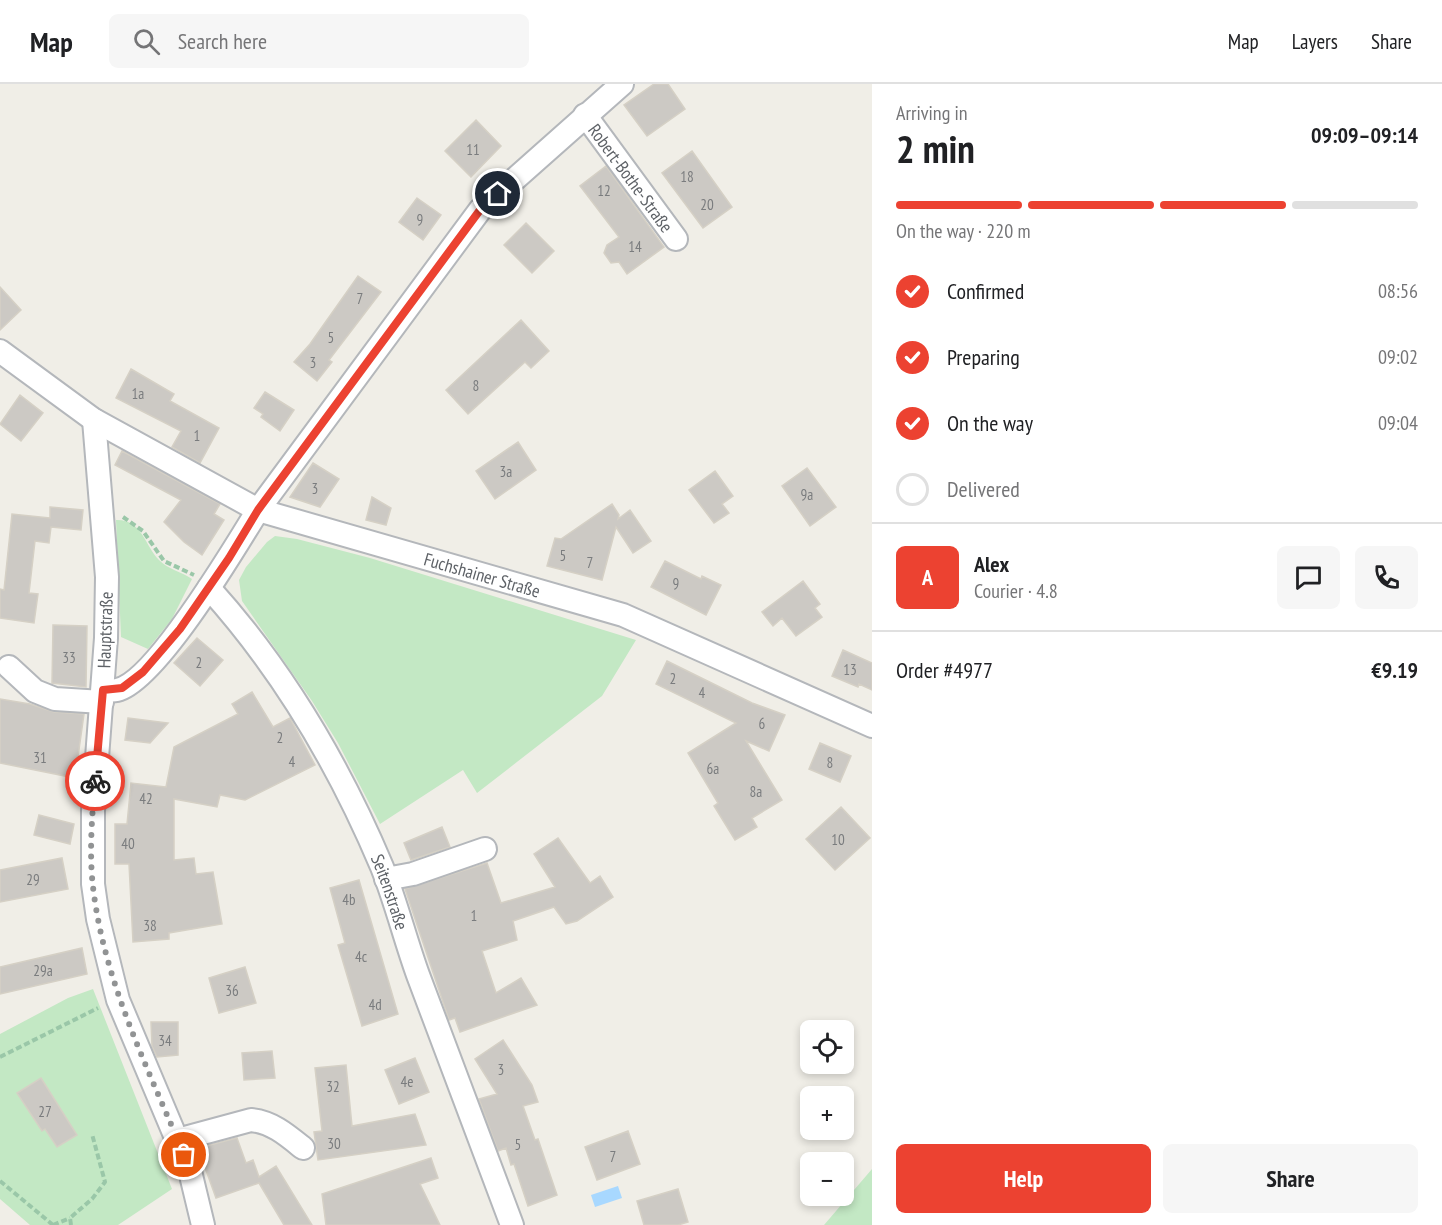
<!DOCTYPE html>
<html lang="en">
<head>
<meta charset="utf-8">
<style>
  body { margin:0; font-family:"PT Sans Narrow",sans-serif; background:#f6f6f6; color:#202124; height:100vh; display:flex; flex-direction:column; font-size:22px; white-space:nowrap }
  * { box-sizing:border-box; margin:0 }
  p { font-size:20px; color:#757577 }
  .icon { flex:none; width:33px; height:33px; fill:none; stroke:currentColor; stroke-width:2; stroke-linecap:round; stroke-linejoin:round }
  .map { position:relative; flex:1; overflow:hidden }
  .panel { display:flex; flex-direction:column; background:#fff; width:570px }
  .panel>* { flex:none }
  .buttons { position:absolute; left:800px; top:936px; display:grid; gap:12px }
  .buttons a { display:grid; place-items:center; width:54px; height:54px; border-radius:9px; background:#fff; box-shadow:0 3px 9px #0003; font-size:30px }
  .pin { position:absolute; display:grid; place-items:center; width:51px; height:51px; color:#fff; margin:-26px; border:3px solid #fff; border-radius:50%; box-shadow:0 2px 6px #0007 }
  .courier { position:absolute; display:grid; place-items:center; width:60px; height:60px; margin:-30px; border:4px solid #ec4231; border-radius:50%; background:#fff; color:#222; box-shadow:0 2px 8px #0007 }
  .head em { font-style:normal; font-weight:700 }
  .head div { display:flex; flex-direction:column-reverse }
  .head { display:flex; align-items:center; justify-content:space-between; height:102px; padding:0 24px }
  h1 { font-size:39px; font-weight:700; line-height:45px }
  .bar { display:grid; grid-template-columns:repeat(4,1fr); gap:9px 6px; align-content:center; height:72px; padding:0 24px }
  .bar i { height:8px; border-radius:4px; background:#e0e0e0 }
  .bar .current { background:#ec4231 }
  .bar p { grid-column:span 4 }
  .line { display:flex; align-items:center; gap:15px; padding:0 24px; border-top:2px solid #e0e0e0 }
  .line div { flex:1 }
  .round { display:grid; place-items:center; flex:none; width:63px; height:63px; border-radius:9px; background:#f6f6f6 }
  ol { padding:0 24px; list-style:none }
  li { display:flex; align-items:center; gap:18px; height:66px }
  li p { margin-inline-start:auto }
  li .icon { padding:6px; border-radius:50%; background:#ec4231; color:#fff; stroke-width:4 }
  li:last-child { color:#757577 }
  li i { width:33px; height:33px; border:3px solid #e0e0e0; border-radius:50% }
  .button { display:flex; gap:12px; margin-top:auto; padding:12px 24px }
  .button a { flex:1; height:69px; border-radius:9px; background:#ec4231; color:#fff; font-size:24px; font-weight:700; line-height:69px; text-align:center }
  .button a+a { background:#f6f6f6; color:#202124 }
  header { display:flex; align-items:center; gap:36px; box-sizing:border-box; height:84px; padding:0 30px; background:#fff; border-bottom:2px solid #e0e0e0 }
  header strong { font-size:28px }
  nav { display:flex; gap:33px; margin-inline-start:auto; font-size:21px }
  .search { width:420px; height:54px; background:#f6f6f6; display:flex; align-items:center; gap:15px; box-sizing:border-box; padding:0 21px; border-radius:9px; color:#757577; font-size:22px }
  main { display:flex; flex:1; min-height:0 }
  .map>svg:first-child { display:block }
  .green { fill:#c3e8c4 }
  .water { fill:#a8d8ff }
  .building { fill:#ccc9c4; stroke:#d5d0c5; stroke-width:1.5 }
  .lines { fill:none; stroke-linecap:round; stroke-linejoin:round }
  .minor-casing { stroke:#b4b7bb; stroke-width:26 }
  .path { stroke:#9ac7a8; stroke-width:4; stroke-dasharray:6 3; stroke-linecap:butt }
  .minor { stroke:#fff; stroke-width:22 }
  .done { stroke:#919394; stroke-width:6; stroke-dasharray:0 10.8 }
  .route { stroke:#ec4231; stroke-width:8 }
  .labels { text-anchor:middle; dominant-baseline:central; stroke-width:4.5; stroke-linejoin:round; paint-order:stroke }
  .number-label { font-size:15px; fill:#7a7c7e }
  .street-label { font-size:18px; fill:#5e6267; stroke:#fff }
</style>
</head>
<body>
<header>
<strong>Map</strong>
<div class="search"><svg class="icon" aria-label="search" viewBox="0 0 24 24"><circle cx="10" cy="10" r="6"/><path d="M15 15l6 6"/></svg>Search here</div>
<nav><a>Map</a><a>Layers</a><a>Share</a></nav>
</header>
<main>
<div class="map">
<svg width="872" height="1141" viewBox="0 0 872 1141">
  <rect width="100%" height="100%" fill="#f0eee7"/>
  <path class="green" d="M116,436C142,435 145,462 159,476C167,485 182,488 192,495L172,535L148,565L121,553Z
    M275,452L297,455L370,474L636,556L602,612L477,709L463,686L380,740L338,659L312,617L242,517L239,496L246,483L267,458Z
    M93,905L172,1105L118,1141H30L0,1115V950L68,914Z
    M872,1085V1141H824Z"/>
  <path class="water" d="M618,1102L622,1114L595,1123L591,1111Z"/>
  <path class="building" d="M654,0H668L685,25L647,52L624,21Z
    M476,36L501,62L471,93L445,67Z
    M692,67L732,123L703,144L662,89Z
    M606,82L664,163L627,190L619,178L611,179L604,169L607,161L619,153L580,102Z
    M417,114L441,131L423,156L399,138Z
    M526,139L554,167L532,189L504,161Z
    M358,192L381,208L329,276L332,278L317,297L294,278L310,260Z
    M0,203L21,226L0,246Z
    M521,236L549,267L531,284L525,278L468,330L446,306Z
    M131,285L174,310L170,317L219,344L200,379L172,363L181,347L116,314Z
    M265,308L294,326L280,347L261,333L263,330L254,324Z
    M20,311L43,329L21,357L0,340Z
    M518,358L536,386L495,415L476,387Z
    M122,367L220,420L214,430L224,436L202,471L184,458L164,438L181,416L115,381Z
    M313,379L339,395L320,423L290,413Z
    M807,384L836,423L810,442L782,402Z
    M715,387L733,412L722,420L729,429L714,439L689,406Z
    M372,413L391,424L386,441L366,436Z
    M612,420L619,431L618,435L630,426L651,457L633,469L616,443L602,496L547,482L555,454L561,455Z
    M50,423L83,426L81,446L51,443L49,459L35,457L29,509L38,510L34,539L0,534V505L4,506L12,430L50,434Z
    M665,477L701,495L702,492L721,501L706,531L651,503Z
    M803,497L820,520L815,524L822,533L796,552L782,534L773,542L762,528Z
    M53,541L87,542L86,603L52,599Z
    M197,554L223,576L200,602L174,579Z
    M843,566L872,579V606L859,600L858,603L832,592Z
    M667,577L752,619L785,631L769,667L746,657L782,716L752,734L757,743L735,756L714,722L718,719L688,669L736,639L656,600Z
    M252,608L273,643L290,634L315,681L245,716L220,711L217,723L174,715V776L194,774L196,790L213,788L222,840L169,849V855L133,858L129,780H115V740H127L131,699L166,703L174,663L238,630L232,620Z
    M0,615L30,620L54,628L84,630L75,694L0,679Z
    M128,634L168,639L150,659L125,656Z
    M820,659L851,672L840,698L809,685Z
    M841,723L870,754L835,786L806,755Z
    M39,731L74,740L70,760L34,751Z
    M442,743L450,763L411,776L404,759Z
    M558,754L590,799L600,792L613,813L577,837L566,840L554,823L513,837L517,856L482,867L496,909L521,894L537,921L460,948L455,934L449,936L405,805L487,779L501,819L555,803L534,770Z
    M62,774L68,805L0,818V786Z
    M359,796L398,930L362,942L338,861L345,859L330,804Z
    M82,864L87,890L0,910V883Z
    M245,883L256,919L219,929L209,894Z
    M151,938H178V971L157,973L152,962Z
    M503,956L532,1001L538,1018L523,1022L535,1056L538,1055L557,1111L528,1122L514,1080L511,1081L506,1064L498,1067L479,1015L497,1010L475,975Z
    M272,967L275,994L244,996L242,969Z
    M415,974L429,1008L399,1020L385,986Z
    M346,981L352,1042L415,1030L426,1061L318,1076L314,1048L322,1047L315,984Z
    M41,994L77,1051L57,1063L45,1045L42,1047L17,1009Z
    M628,1047L640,1080L597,1096L585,1063Z
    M237,1054L246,1079L253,1076L259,1093L276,1082L312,1141H284L259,1099L216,1114L198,1064Z
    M431,1074L438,1094L420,1100L440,1141H326L322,1110Z
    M678,1105L688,1138L678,1141H644L637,1117Z"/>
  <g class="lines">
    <defs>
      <g id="minor">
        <path id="s1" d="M585,31L676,155"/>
        <path id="s2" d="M0,267L94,336L258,426L623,531L872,642"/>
        <path d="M94,336L107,493L106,554L93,727V800L98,835L118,916L190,1087L203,1141"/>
        <path id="s3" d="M209,504C284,587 339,681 382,783C396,818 405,855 418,891C449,974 481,1058 512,1141"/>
        <path d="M9,583L35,607L55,615L102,618"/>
        <path d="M103,606C107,606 112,607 117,606C155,598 236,462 258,426L480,126L622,0"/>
        <path d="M386,795L413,790L485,765"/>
        <path d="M177,1056L251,1036C272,1038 287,1051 303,1064"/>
      </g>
    </defs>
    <use href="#minor" class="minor-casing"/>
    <path class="path" d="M123,433L143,447L164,477L194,491
      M0,973L98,924
      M0,1097L53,1141
      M53,1141L70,1134
      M71,1141L70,1134L92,1115L105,1098L92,1050"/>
    <use href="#minor" class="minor"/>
  </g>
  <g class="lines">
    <path class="done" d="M95,697C92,732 89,769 93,803C104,898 148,984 184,1071"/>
    <path class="route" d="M95,697L103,606L122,604L143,588L180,545L229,474L258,426L480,126L498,110"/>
  </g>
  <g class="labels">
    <g class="number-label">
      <text x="473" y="65">11</text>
      <text x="687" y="92">18</text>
      <text x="604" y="106">12</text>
      <text x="707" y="120">20</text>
      <text x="420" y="135">9</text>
      <text x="635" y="162">14</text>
      <text x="360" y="214">7</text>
      <text x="331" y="253">5</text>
      <text x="313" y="278">3</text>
      <text x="476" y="301">8</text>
      <text x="138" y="309">1a</text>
      <text x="197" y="351">1</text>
      <text x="506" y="387">3a</text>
      <text x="315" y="404">3</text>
      <text x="807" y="410">9a</text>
      <text x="563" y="471">5</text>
      <text x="590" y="478">7</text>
      <text x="676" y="499">9</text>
      <text x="69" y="573">33</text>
      <text x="199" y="578">2</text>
      <text x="850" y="585">13</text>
      <text x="673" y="594">2</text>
      <text x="702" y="608">4</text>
      <text x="762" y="639">6</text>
      <text x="280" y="653">2</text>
      <text x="40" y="673">31</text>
      <text x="292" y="677">4</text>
      <text x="830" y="678">8</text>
      <text x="713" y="684">6a</text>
      <text x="756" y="707">8a</text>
      <text x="146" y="714">42</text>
      <text x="838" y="755">10</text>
      <text x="128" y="759">40</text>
      <text x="33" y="795">29</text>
      <text x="349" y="815">4b</text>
      <text x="474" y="831">1</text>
      <text x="150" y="841">38</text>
      <text x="361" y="872">4c</text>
      <text x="43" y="886">29a</text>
      <text x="232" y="906">36</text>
      <text x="375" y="920">4d</text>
      <text x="165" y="956">34</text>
      <text x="501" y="985">3</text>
      <text x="407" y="997">4e</text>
      <text x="333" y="1002">32</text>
      <text x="45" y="1027">27</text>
      <text x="334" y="1059">30</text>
      <text x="518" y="1060">5</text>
      <text x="613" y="1072">7</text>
    </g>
    <g class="street-label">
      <text stroke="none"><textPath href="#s1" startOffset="78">Robert-Bothe-Straße</textPath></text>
      <text stroke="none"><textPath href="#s2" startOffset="537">Fuchshainer Straße</textPath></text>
      <text transform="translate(105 546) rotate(-88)">Hauptstraße</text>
      <text stroke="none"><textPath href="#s3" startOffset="356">Seitenstraße</textPath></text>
    </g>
  </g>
</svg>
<div class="buttons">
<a><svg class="icon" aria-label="locate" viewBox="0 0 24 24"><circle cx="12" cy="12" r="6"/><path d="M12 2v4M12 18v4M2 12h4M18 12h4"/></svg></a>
<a>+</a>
<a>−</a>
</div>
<div class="pin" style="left:184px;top:1071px;background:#ea580c"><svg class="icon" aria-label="bag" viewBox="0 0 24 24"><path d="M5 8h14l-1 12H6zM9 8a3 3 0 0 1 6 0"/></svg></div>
<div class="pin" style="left:498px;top:110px;background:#1f2937"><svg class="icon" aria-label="home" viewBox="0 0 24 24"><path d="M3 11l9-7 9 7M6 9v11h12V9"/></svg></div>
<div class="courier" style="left:95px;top:697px"><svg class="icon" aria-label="bike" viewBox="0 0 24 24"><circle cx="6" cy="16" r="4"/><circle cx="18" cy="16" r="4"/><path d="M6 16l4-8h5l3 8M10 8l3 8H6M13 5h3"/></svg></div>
</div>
<section class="panel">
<div class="head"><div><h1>2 min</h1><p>Arriving in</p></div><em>09:09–09:14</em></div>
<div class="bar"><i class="current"></i><i class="current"></i><i class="current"></i><i></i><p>On the way · 220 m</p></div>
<ol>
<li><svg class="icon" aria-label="check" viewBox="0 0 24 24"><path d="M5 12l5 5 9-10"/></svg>Confirmed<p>08:56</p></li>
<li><svg class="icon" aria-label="check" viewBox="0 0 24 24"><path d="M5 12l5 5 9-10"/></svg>Preparing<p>09:02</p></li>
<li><svg class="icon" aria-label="check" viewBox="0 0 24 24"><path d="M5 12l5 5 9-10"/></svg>On the way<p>09:04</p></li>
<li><i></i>Delivered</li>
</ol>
<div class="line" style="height:108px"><b class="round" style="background:#ec4231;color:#fff">A</b><div><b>Alex</b><p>Courier · 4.8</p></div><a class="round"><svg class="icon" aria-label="chat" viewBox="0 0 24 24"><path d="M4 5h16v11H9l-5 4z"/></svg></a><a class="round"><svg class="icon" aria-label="phone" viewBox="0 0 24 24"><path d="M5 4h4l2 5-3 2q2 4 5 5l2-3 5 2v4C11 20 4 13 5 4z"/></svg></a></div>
<div class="line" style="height:78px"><div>Order #4977</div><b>€9.19</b></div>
<div class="button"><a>Help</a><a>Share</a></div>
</section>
</main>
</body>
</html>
